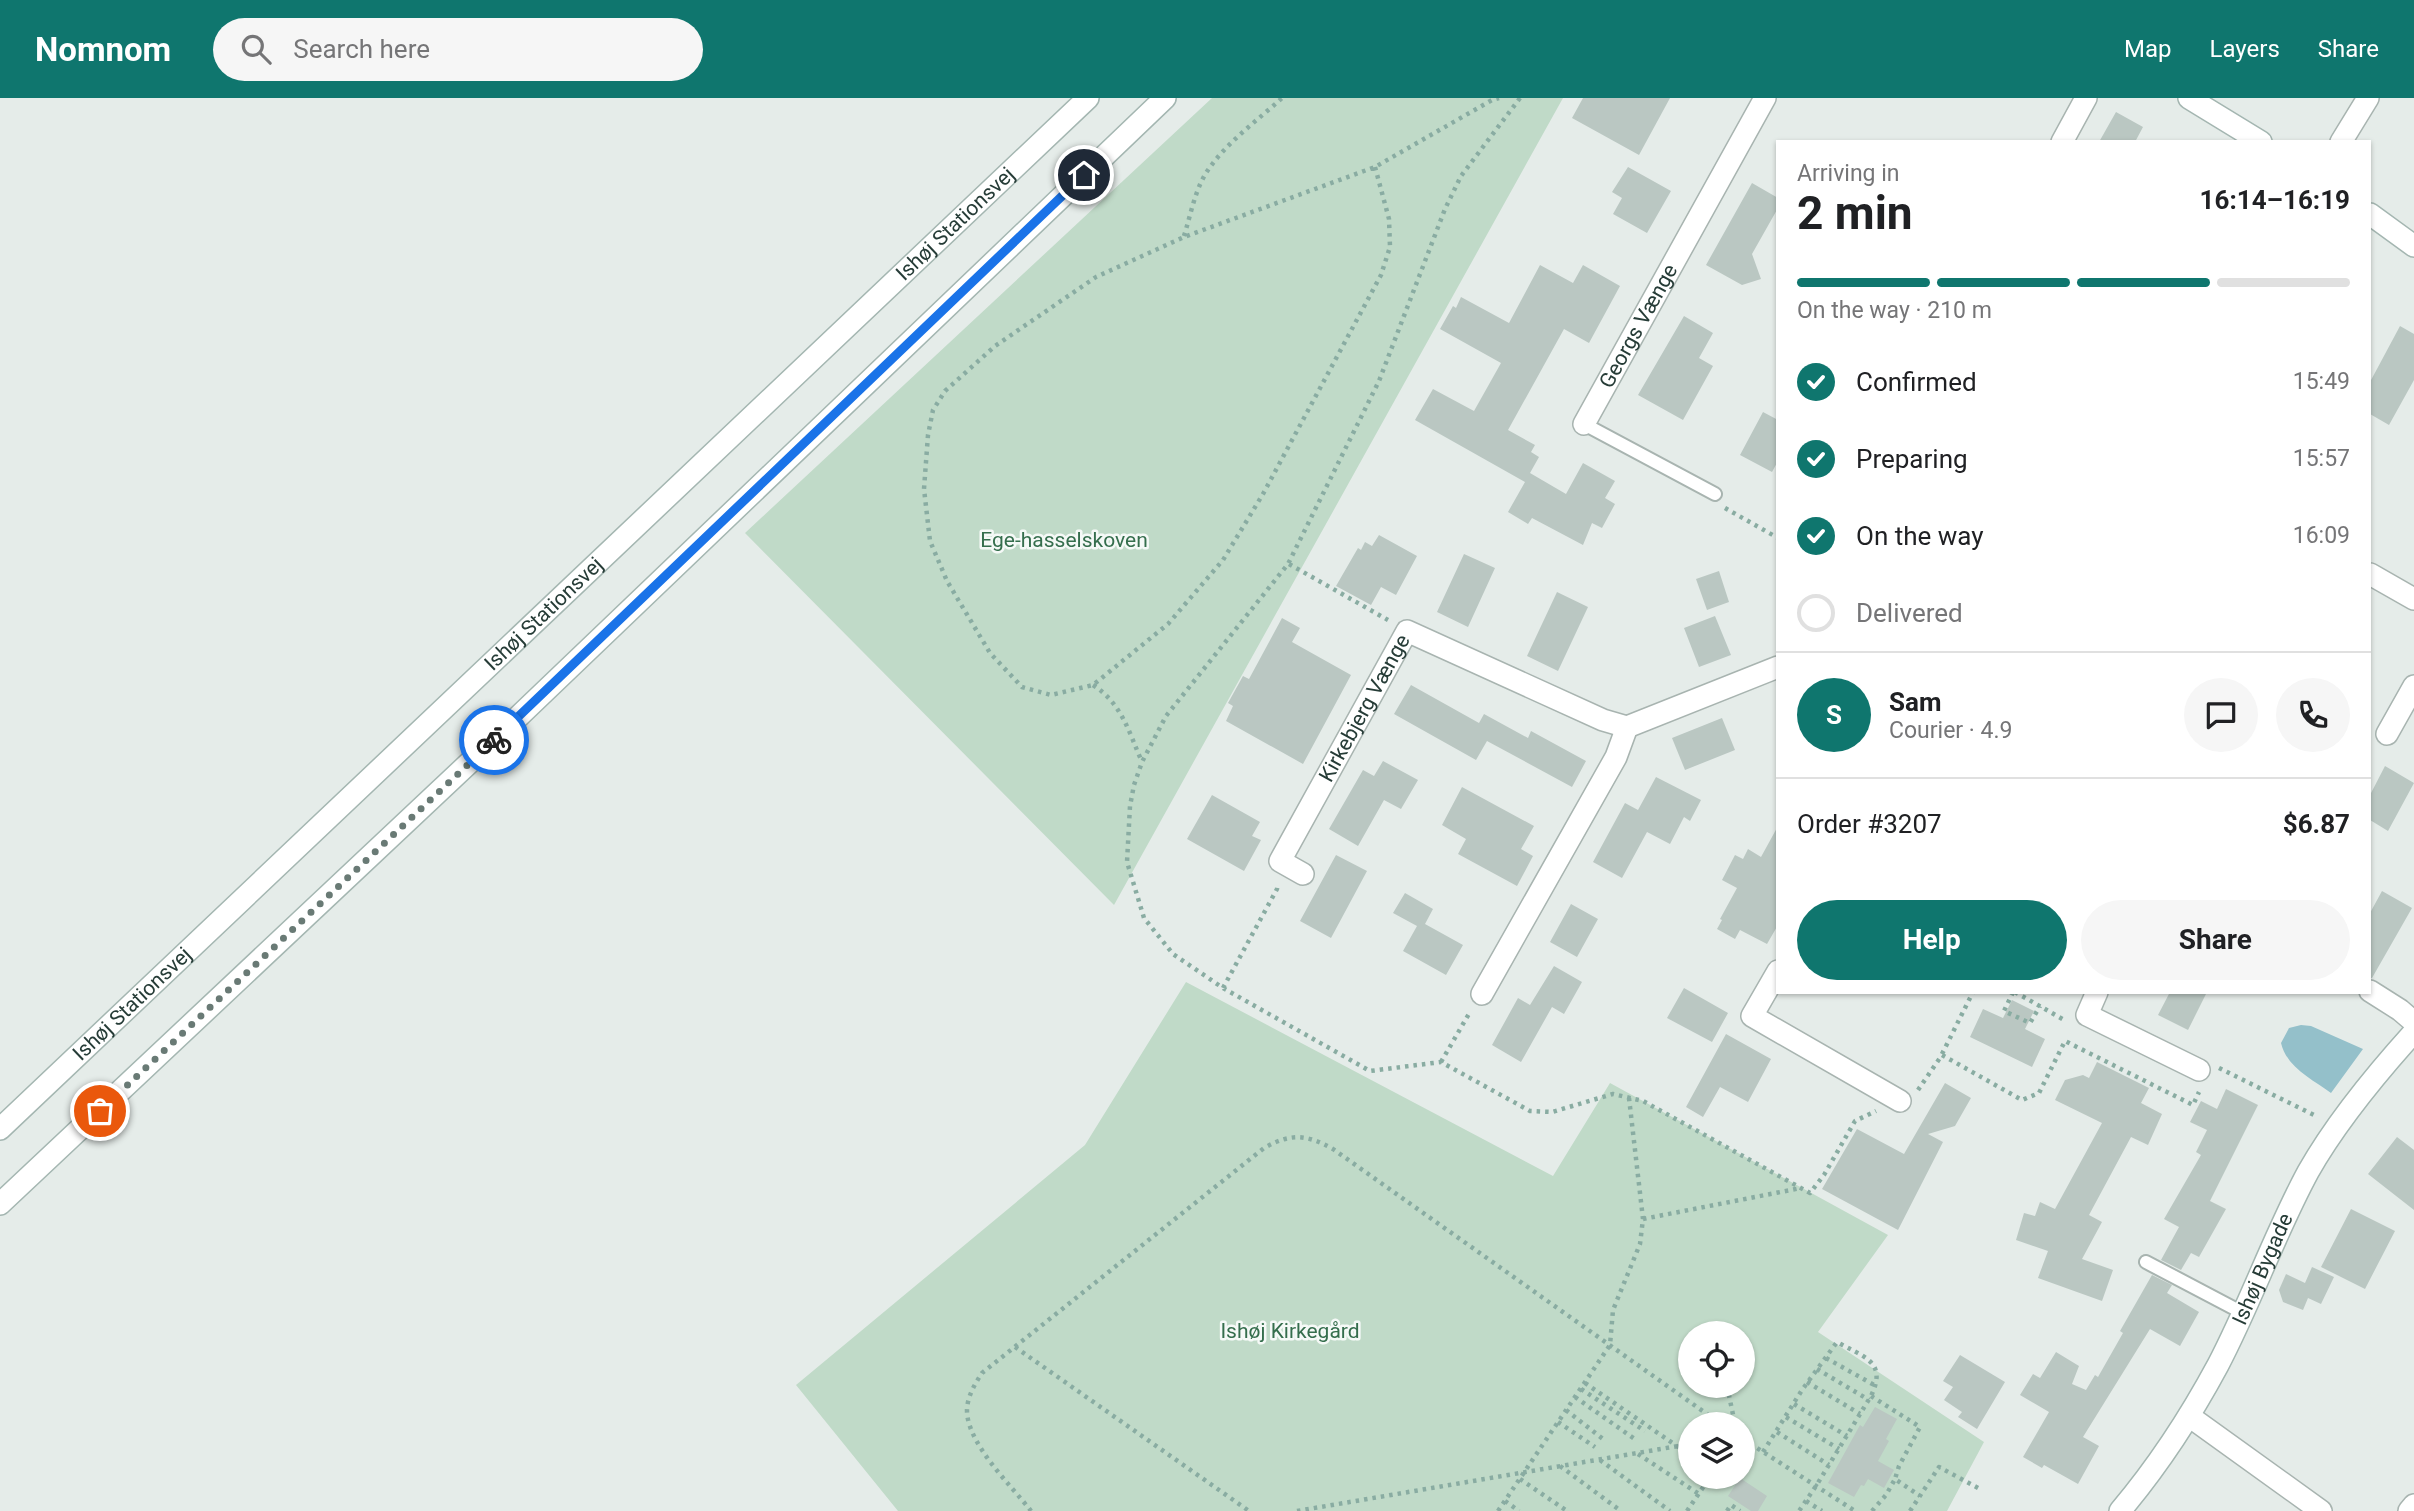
<!DOCTYPE html>
<html lang="en">
<head>
<meta charset="utf-8">
<style>
  body { margin:0; font-family:Roboto,sans-serif; background:#f6f6f6; color:#202124; height:100vh; display:flex; flex-direction:column; font-size:26px; white-space:nowrap }
  * { box-sizing:border-box; margin:0 }
  p { font-size:23px; color:#757577 }
  .icon { flex:none; width:38px; height:38px; fill:none; stroke:currentColor; stroke-width:2; stroke-linecap:round; stroke-linejoin:round }
  .map { position:relative; flex:1; overflow:hidden }
  .side { position:absolute; left:1776px; top:42px; width:595px; height:854px; display:flex; flex-direction:column; background:#fff; border-radius:0px; box-shadow:0 2px 5px #0004 }
  .side>* { flex:none }
  .tools { position:absolute; left:1678px; top:1223px; display:grid; gap:14px }
  .tools a { display:grid; place-items:center; width:77px; height:77px; border-radius:50%; background:#fff; box-shadow:0 2px 5px #0004; font-size:35px }
  .pin { position:absolute; display:grid; place-items:center; width:60px; height:60px; color:#fff; margin:-30px; border:4px solid #fff; border-radius:50%; box-shadow:0 2px 7px #0007 }
  .courier { position:absolute; display:grid; place-items:center; width:70px; height:70px; margin:-35px; border:5px solid #1a73e8; border-radius:50%; background:#fff; color:#222; box-shadow:0 2px 9px #0007 }
  .headline em { font-style:normal; font-weight:700 }
  .headline div { display:flex; flex-direction:column-reverse }
  .headline { display:flex; align-items:center; justify-content:space-between; height:119px; padding:0 21px }
  h1 { font-size:46px; font-weight:700; line-height:52px }
  .bar { display:grid; grid-template-columns:repeat(4,1fr); gap:10px 7px; align-content:center; height:84px; padding:0 21px }
  .bar i { height:9px; border-radius:5px; background:#e0e0e0 }
  .bar .on { background:#0f766e }
  .bar p { grid-column:span 4 }
  .line { display:flex; align-items:center; gap:18px; padding:0 21px; border-top:2px solid #e0e0e0 }
  .line div { flex:1 }
  .round { display:grid; place-items:center; flex:none; width:74px; height:74px; border-radius:37px; background:#f6f6f6 }
  ol { padding:0 21px; list-style:none }
  li { display:flex; align-items:center; gap:21px; height:77px }
  li p { margin-inline-start:auto }
  li .icon { padding:7px; border-radius:50%; background:#0f766e; color:#fff; stroke-width:4 }
  li:last-child { color:#757577 }
  li i { width:38px; height:38px; border:4px solid #e0e0e0; border-radius:50% }
  .button { display:flex; gap:14px; margin-top:auto; padding:14px 21px }
  .button a { flex:1; height:80px; border-radius:42px; background:#0f766e; color:#fff; font-size:28px; font-weight:700; line-height:80px; text-align:center }
  .button a+a { background:#f6f6f6; color:#202124 }
  header { display:flex; align-items:center; gap:42px; box-sizing:border-box; height:98px; padding:0 35px; background:#0f766e; color:#fff }
  header strong { font-size:33px }
  nav { display:flex; gap:38px; margin-inline-start:auto; font-size:24px }
  .search { width:490px; height:63px; background:#f6f6f6; display:flex; align-items:center; gap:18px; box-sizing:border-box; padding:0 24px; border-radius:38px; color:#757577; font-size:26px }
  .map>svg:first-child { display:block }
  .green { fill:#c0dac8; fill-rule:evenodd }
  .water { fill:#94c0ca }
  .building { fill:#bac7c2 }
  .lines { fill:none; stroke-linecap:round; stroke-linejoin:round }
  .lane-casing { stroke:#a8b4b0; stroke-width:16 }
  .street-casing { stroke:#a8b4b0; stroke-width:24 }
  .secondary-casing { stroke:#a4b6b1; stroke-width:24 }
  .path { stroke:#89aca2; stroke-width:4.5; stroke-dasharray:3.5 5; stroke-linecap:butt }
  .lane { stroke:#fff; stroke-width:12 }
  .street { stroke:#fff; stroke-width:21 }
  .secondary { stroke:#fff; stroke-width:21 }
  .done { stroke:#697a75; stroke-width:7; stroke-dasharray:0 12.6 }
  .route { stroke:#1a73e8; stroke-width:9 }
  .labels { text-anchor:middle; dominant-baseline:central; stroke-width:5; stroke-linejoin:round; paint-order:stroke }
  .street-label { font-size:21px; fill:#263c37; stroke:#f5f9f7 }
  .park-label { font-size:21px; fill:#356e4d; stroke:#f5f9f7 }
</style>
</head>
<body>
<header>
<strong>Nomnom</strong>
<div class="search"><svg class="icon" aria-label="search" viewBox="0 0 24 24"><circle cx="10" cy="10" r="6"/><path d="M15 15l6 6"/></svg>Search here</div>
<nav><a>Map</a><a>Layers</a><a>Share</a></nav>
</header>
<div class="map">
<svg width="2414" height="1413" viewBox="0 0 2414 1413">
  <rect width="100%" height="100%" fill="#e5ece9"/>
  <path class="green" d="M1212,0H1563L1114,807L745,435Z
    M1186,884L1553,1078L1610,985L1888,1137L1818,1234L1984,1344L1947,1413H898L796,1287L1085,1047ZM1690,1236H1743V1288H1690ZM1690,1326H1743V1379H1690Z"/>
  <path class="water" d="M2301,927L2311,928L2363,951L2331,995C2312,981 2287,970 2281,945L2289,930Z"/>
  <path class="building" d="M1583,0H1670L1639,57L1572,20Z
    M2116,14L2143,29L2135,44H2099Z
    M1628,69L1671,93L1647,135L1613,116L1622,100L1612,94Z
    M1752,85L1778,100V110L1752,156L1761,181L1742,187L1706,167Z
    M1540,167L1573,185L1583,167L1620,188L1589,245L1564,231L1508,332L1535,347L1531,354L1539,359L1530,375L1566,396L1583,365L1615,383L1605,400L1615,406L1602,430L1592,425L1583,447L1532,420L1528,426L1508,414L1525,384L1415,322L1433,291L1474,313L1501,265L1440,231L1453,208L1456,210L1461,199L1509,225Z
    M1684,218L1713,235L1699,260L1713,268L1683,322L1638,297Z
    M2400,228L2414,236V282L2389,327L2370,316V284Z
    M1763,314L1778,322V363L1772,374L1740,357Z
    M1379,437L1417,458L1396,497L1381,489L1371,507L1336,488L1358,450L1361,452L1365,444L1372,448Z
    M1464,456L1495,470L1468,529L1437,514Z
    M1719,473L1729,504L1707,512L1696,481Z
    M1557,494L1588,509L1558,573L1527,558Z
    M1715,518L1731,557L1699,569L1684,530Z
    M1282,520L1300,530L1292,544L1351,577L1303,666L1226,623L1233,608L1228,605L1243,578L1249,581Z
    M1411,587L1479,625L1484,616L1528,640L1531,633L1586,663L1572,689L1487,643L1476,662L1394,616Z
    M1722,620L1735,652L1685,672L1672,640Z
    M1383,663L1418,682L1401,711L1384,702L1358,748L1329,731L1363,672L1374,678Z
    M2385,668L2414,685L2388,733L2370,722V697Z
    M1656,679L1701,702L1690,723L1684,719L1670,746L1647,734L1622,780L1593,764L1625,705L1638,712Z
    M1462,689L1534,728L1521,751L1533,758L1517,788L1458,756L1466,741L1442,727Z
    M1212,697L1260,724L1252,738L1261,742L1244,773L1187,741Z
    M1778,728V827L1767,846L1740,832L1735,841L1717,831L1722,822L1720,821L1737,790L1722,782L1735,757L1743,761L1748,751L1761,759Z
    M1336,757L1367,773L1331,840L1300,823Z
    M2382,793L2412,810L2372,880H2370V815Z
    M1405,795L1433,811L1425,826L1463,847L1446,877L1403,853L1417,828L1393,815Z
    M1571,806L1598,821L1577,859L1550,844Z
    M1554,868L1582,884L1564,916L1552,909L1521,964L1492,947L1518,900L1530,907Z
    M1684,890L1728,915L1712,944L1667,920Z
    M2170,894H2207L2188,932L2158,917Z
    M2012,902L2034,913L2025,931L2045,941L2032,969L1970,939L1983,911L2003,920Z
    M1726,936L1771,961L1748,1004L1720,989L1703,1019L1686,1009Z
    M2097,964L2149,990L2141,1005L2162,1016L2148,1047L2131,1039L2089,1117L2102,1124L2082,1161L2113,1172L2102,1203L2038,1180L2048,1153L2016,1142L2024,1115L2035,1118L2040,1104L2055,1111L2102,1025L2055,1002L2065,982L2083,977L2089,980Z
    M1945,985L1971,1000L1955,1028L1928,1036L1943,1044L1898,1132L1822,1091L1857,1031L1904,1056Z
    M2226,991L2258,1007L2210,1103L2226,1111L2199,1159L2191,1155L2181,1172L2161,1162L2179,1129L2164,1121L2201,1057L2196,1054L2207,1032L2190,1024L2201,1003L2217,1011Z
    M2397,1039L2414,1052V1112L2368,1076Z
    M2351,1111L2395,1133L2365,1191L2321,1169Z
    M2312,1169L2334,1179L2321,1206L2308,1200L2303,1212L2283,1204L2279,1192L2286,1176L2305,1185Z
    M2152,1177L2172,1187L2167,1195L2199,1214L2180,1248L2150,1231L2083,1339L2099,1348L2078,1386L2044,1367L2042,1370L2023,1359L2049,1314L2020,1297L2033,1276L2040,1280L2056,1254L2079,1268L2072,1286L2086,1292L2095,1277L2098,1279L2123,1235L2120,1233Z
    M1960,1257L2005,1284L1977,1331L1958,1319L1962,1314L1944,1302L1953,1289L1943,1283Z
    M1875,1309L1897,1321L1886,1341L1889,1343L1878,1363L1894,1372L1884,1390L1868,1381L1864,1388L1861,1387L1854,1399L1828,1385L1860,1327L1863,1329Z
    M1740,1380L1767,1398L1758,1413H1751L1728,1398Z"/>
  <g class="lines">
    <defs>
      <path id="lane" d="M1584,326L1715,396
        M2146,1164L2243,1215"/>
      <g id="street">
        <path d="M2062,44L2086,0"/>
        <path d="M2341,44L2368,0"/>
        <path id="s1" d="M1584,326L1765,0"/>
        <path d="M2370,476L2414,501"/>
        <path d="M2387,636L2414,588"/>
        <path id="s2" d="M1303,776L1280,763L1407,533L1603,622L1627,629L1778,569"/>
        <path d="M1778,873L1752,918L1900,1003"/>
        <path d="M2370,893L2400,912L2414,924"/>
        <path d="M2097,894L2087,917L2199,972"/>
        <path d="M1482,896L1616,659L1627,629"/>
        <path d="M2189,1318L2321,1413"/>
        <path d="M2409,1413L2414,1407"/>
      </g>
      <g id="secondary">
        <path d="M2189,0L2261,44"/>
        <path d="M2370,116L2414,148"/>
        <path id="s3" d="M0,1031L1088,0"/>
        <path d="M0,1106L518,619L1165,0"/>
        <path id="s4" d="M2120,1413C2158,1368 2190,1319 2218,1267C2251,1204 2274,1137 2308,1074C2335,1026 2377,975 2414,934"/>
      </g>
    </defs>
    <use href="#lane" class="lane-casing"/>
    <use href="#street" class="street-casing"/>
    <use href="#secondary" class="secondary-casing"/>
    <path class="path" d="M1520,0L1461,78L1445,111L1379,283L1288,466L1166,618L1142,664L1134,687L1130,708L1127,764L1144,820L1173,856L1223,890L1370,973L1441,964L1530,1013L1552,1014L1613,996L1643,1003L1810,1095L1824,1077L1855,1023L1876,1013
      M1375,69L1389,121L1390,149L1381,177L1263,396L1223,462L1168,526L1093,587L1051,597L1022,589L990,555L947,483L930,443L924,391L928,337L933,312L945,293L995,248L1096,179L1184,139L1375,69L1492,2L1499,0
      M1184,138C1191,116 1195,91 1208,72C1227,44 1258,22 1282,0
      M1725,410L1778,440
      M1289,466L1388,522
      M1093,587C1122,606 1128,632 1142,664
      M1223,890L1277,791L1278,785
      M2013,894L2004,913L2030,925L2040,908
      M2015,894L2066,923
      M1942,956L1973,894
      M1441,964L1470,914
      M2219,970L2318,1019
      M1918,992L1942,957L2022,1002L2039,995L2065,943L2193,1007L2199,994
      M1643,1121L1801,1090
      M1015,1249L1249,1413
      M1826,1260L1876,1288
      M1817,1271L1869,1302
      M1807,1284L1860,1316
      M1585,1285L1690,1357
      M1727,1288L1735,1326
      M1581,1291L1645,1333
      M1871,1298L1920,1329L1899,1368L1895,1381
      M1575,1299L1636,1342
      M1794,1306L1847,1338
      M1566,1312L1603,1341
      M1786,1319L1839,1351
      M1558,1324L1595,1349
      M1777,1334L1829,1367
      M1743,1341L1855,1413
      M1763,1354L1802,1292L1837,1244C1863,1259 1888,1263 1871,1298L1816,1388L1799,1413
      M1638,1356L1699,1396
      M1600,1362L1670,1413
      M1560,1368L1621,1413
      M1520,1381L1567,1413
      M1505,1403L1519,1413
      M1806,1403L1822,1413
      M1031,1413C1011,1387 966,1345 967,1311C968,1297 975,1286 982,1275L1264,1050C1291,1035 1306,1036 1333,1051L1721,1326
      M1297,1413L1690,1346
      M1498,1413L1610,1247L1613,1212L1640,1146L1643,1121L1629,1000
      M1687,1413L1710,1379
      M1727,1413L1731,1407L1740,1413
      M1872,1413L1886,1397L1895,1381L1920,1398
      M1910,1413L1939,1369L1980,1391"/>
    <use href="#lane" class="lane"/>
    <use href="#street" class="street"/>
    <use href="#secondary" class="secondary"/>
  </g>
  <g class="lines">
    <path class="done" d="M100,1013L494,642"/>
    <path class="route" d="M494,642L1084,77"/>
  </g>
  <g class="labels">
    <g class="street-label">
      <text stroke="none"><textPath href="#s3" startOffset="1316">Ishøj Stationsvej</textPath></text>
      <text stroke="none"><textPath href="#s1" startOffset="112">Georgs Vænge</textPath></text>
      <text stroke="none"><textPath href="#s3" startOffset="749">Ishøj Stationsvej</textPath></text>
      <text stroke="none"><textPath href="#s2" startOffset="201">Kirkebjerg Vænge</textPath></text>
      <text stroke="none"><textPath href="#s3" startOffset="182">Ishøj Stationsvej</textPath></text>
      <text stroke="none"><textPath href="#s4" startOffset="282">Ishøj Bygade</textPath></text>
    </g>
    <g class="park-label">
      <text x="1064" y="442">Ege-hasselskoven</text>
      <text x="1290" y="1233">Ishøj Kirkegård</text>
    </g>
  </g>
</svg>
<div class="tools">
<a><svg class="icon" aria-label="locate" viewBox="0 0 24 24"><circle cx="12" cy="12" r="6"/><path d="M12 2v4M12 18v4M2 12h4M18 12h4"/></svg></a>
<a><svg class="icon" aria-label="layers" viewBox="0 0 24 24"><path d="M12 4l9 5-9 5-9-5zM3 14l9 5 9-5"/></svg></a>
</div>
<div class="pin" style="left:100px;top:1013px;background:#ea580c"><svg class="icon" aria-label="bag" viewBox="0 0 24 24"><path d="M5 8h14l-1 12H6zM9 8a3 3 0 0 1 6 0"/></svg></div>
<div class="pin" style="left:1084px;top:77px;background:#1f2937"><svg class="icon" aria-label="home" viewBox="0 0 24 24"><path d="M3 11l9-7 9 7M6 9v11h12V9"/></svg></div>
<div class="courier" style="left:494px;top:642px"><svg class="icon" aria-label="bike" viewBox="0 0 24 24"><circle cx="6" cy="16" r="4"/><circle cx="18" cy="16" r="4"/><path d="M6 16l4-8h5l3 8M10 8l3 8H6M13 5h3"/></svg></div>
<section class="side">
<div class="headline"><div><h1>2 min</h1><p>Arriving in</p></div><em>16:14–16:19</em></div>
<div class="bar"><i class="on"></i><i class="on"></i><i class="on"></i><i></i><p>On the way · 210 m</p></div>
<ol>
<li><svg class="icon" aria-label="check" viewBox="0 0 24 24"><path d="M5 12l5 5 9-10"/></svg>Confirmed<p>15:49</p></li>
<li><svg class="icon" aria-label="check" viewBox="0 0 24 24"><path d="M5 12l5 5 9-10"/></svg>Preparing<p>15:57</p></li>
<li><svg class="icon" aria-label="check" viewBox="0 0 24 24"><path d="M5 12l5 5 9-10"/></svg>On the way<p>16:09</p></li>
<li><i></i>Delivered</li>
</ol>
<div class="line" style="height:126px"><b class="round" style="background:#0f766e;color:#fff">S</b><div><b>Sam</b><p>Courier · 4.9</p></div><a class="round"><svg class="icon" aria-label="chat" viewBox="0 0 24 24"><path d="M4 5h16v11H9l-5 4z"/></svg></a><a class="round"><svg class="icon" aria-label="phone" viewBox="0 0 24 24"><path d="M5 4h4l2 5-3 2q2 4 5 5l2-3 5 2v4C11 20 4 13 5 4z"/></svg></a></div>
<div class="line" style="height:91px"><div>Order #3207</div><b>$6.87</b></div>
<div class="button"><a>Help</a><a>Share</a></div>
</section>
</div>
</body>
</html>
